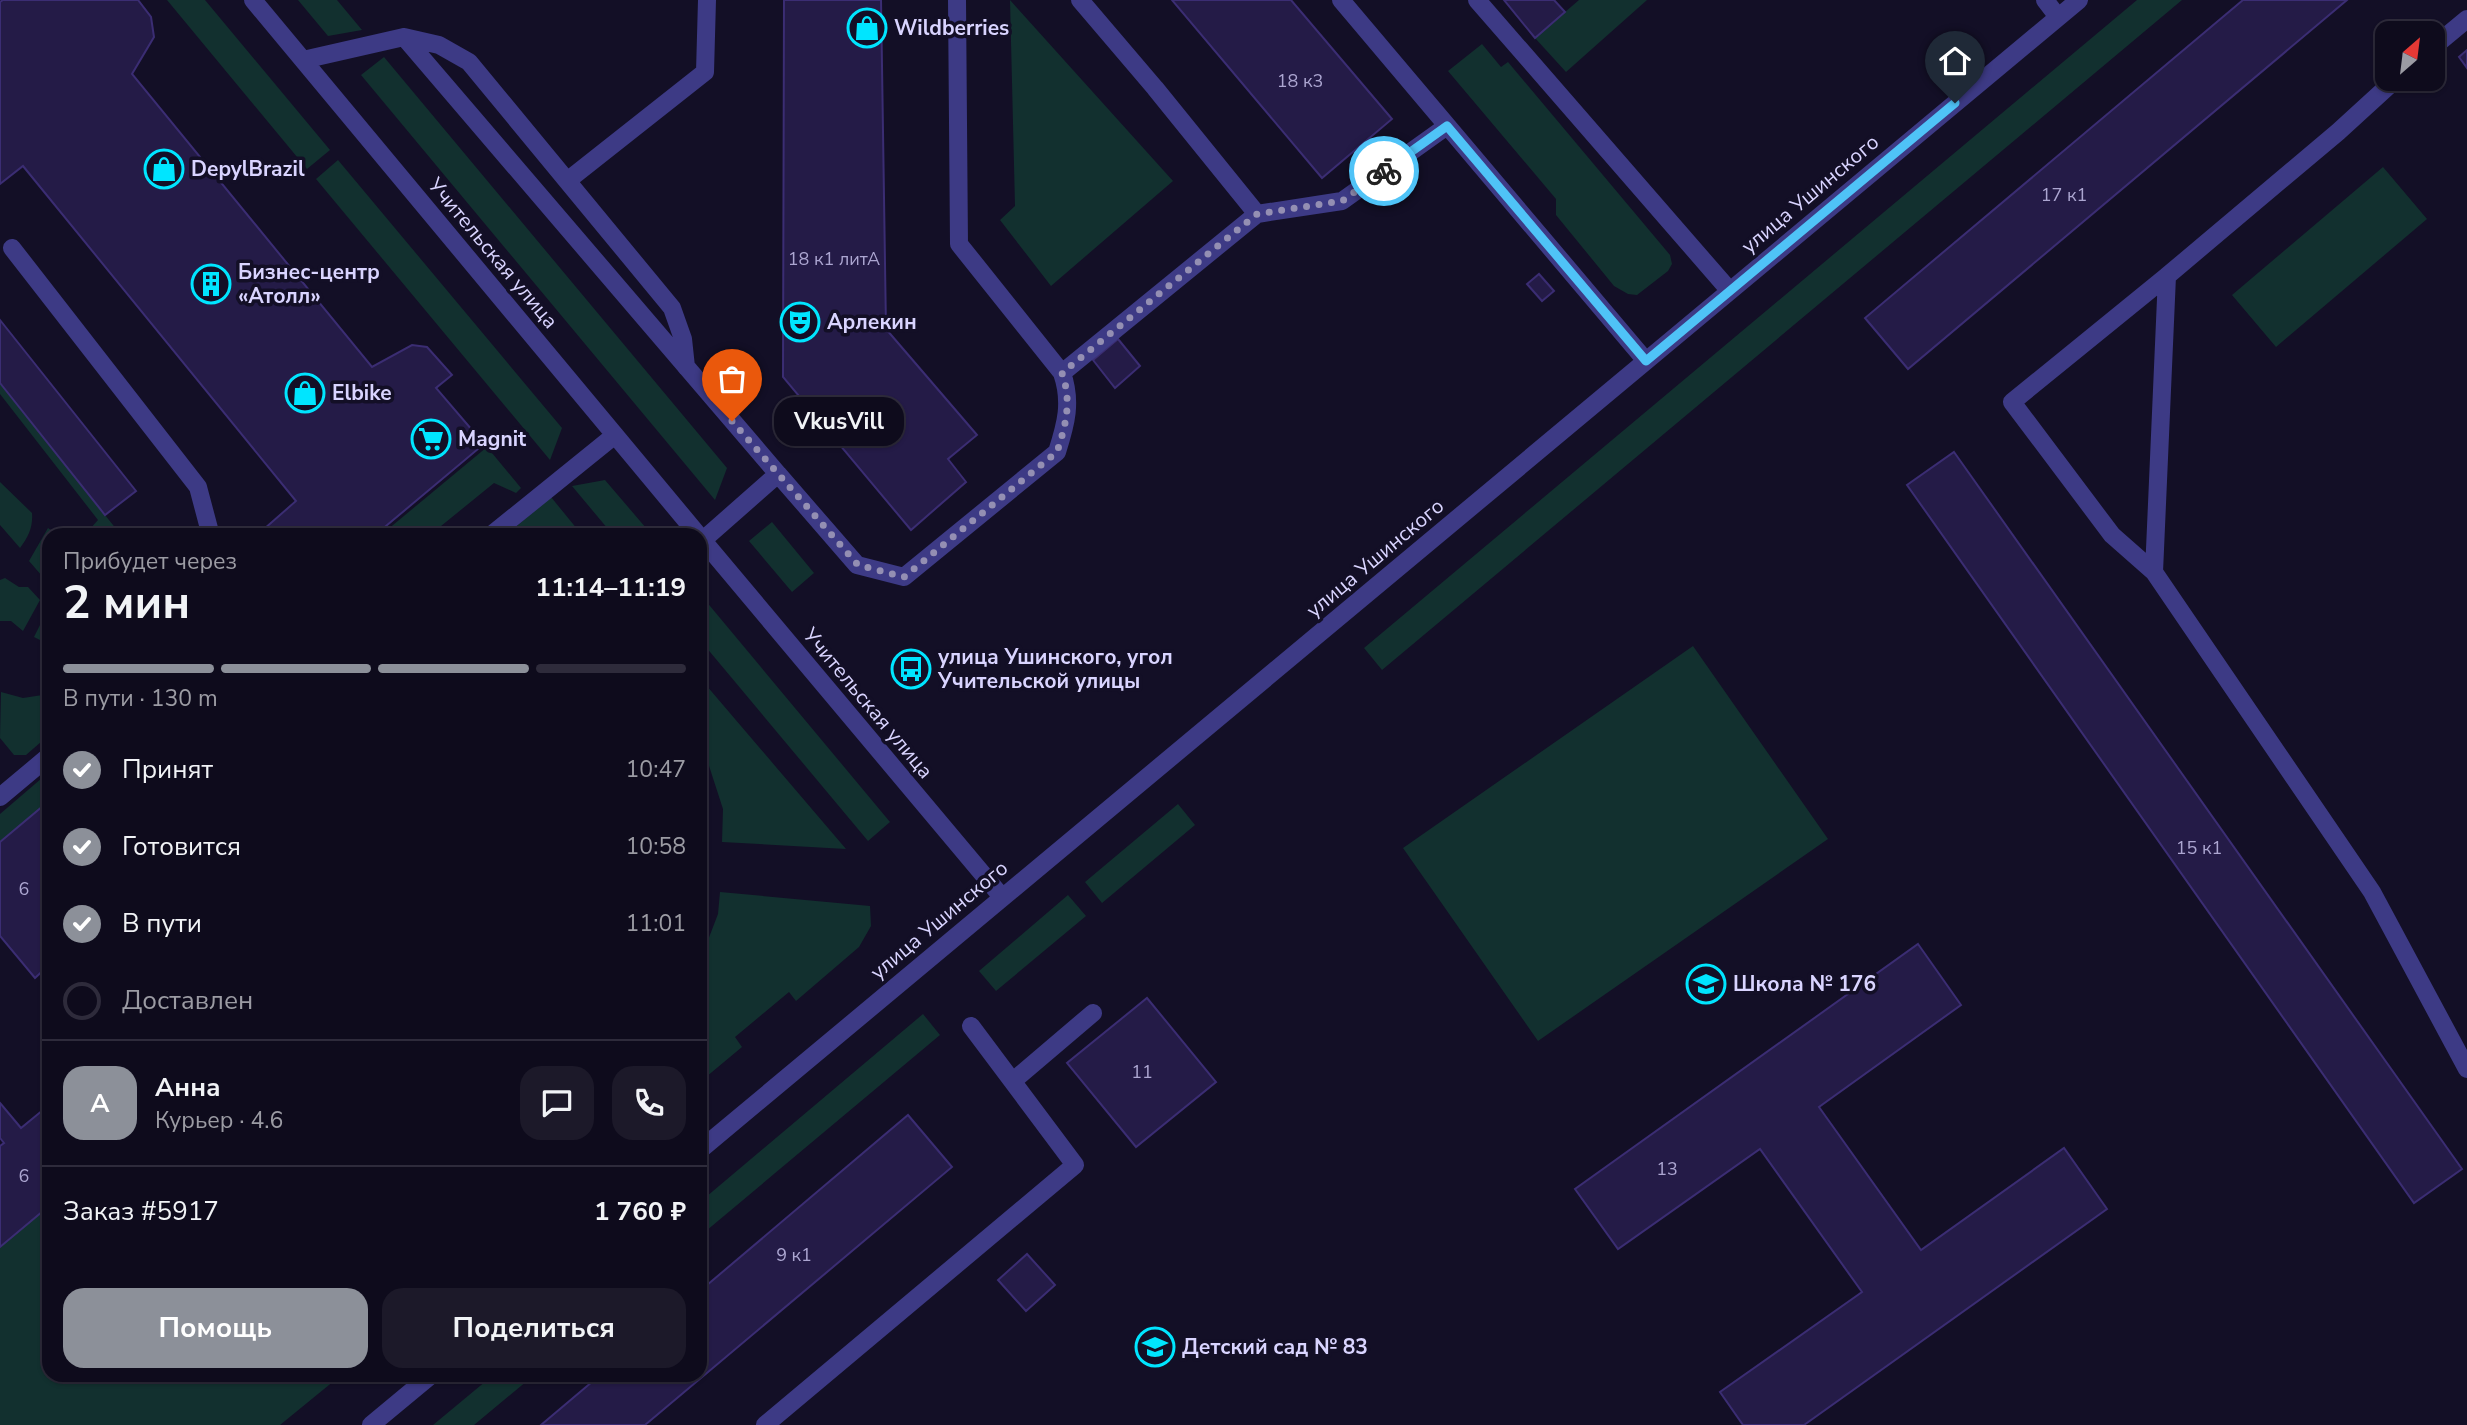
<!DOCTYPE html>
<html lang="ru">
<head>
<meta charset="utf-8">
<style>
  body { margin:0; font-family:"Nunito Sans",sans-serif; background:#1c1929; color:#f1f3f6; height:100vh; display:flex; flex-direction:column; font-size:26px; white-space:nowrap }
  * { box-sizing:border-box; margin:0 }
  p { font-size:23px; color:#9b9ba3 }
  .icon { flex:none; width:38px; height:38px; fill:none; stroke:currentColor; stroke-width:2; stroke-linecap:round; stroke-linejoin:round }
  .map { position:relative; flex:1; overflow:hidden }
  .sheet { position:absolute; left:42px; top:528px; width:665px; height:854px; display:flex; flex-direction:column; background:#0e0b1c; border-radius:21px; box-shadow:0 2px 5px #0004,0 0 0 2px #2e2b3b }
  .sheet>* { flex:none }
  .needle { width:46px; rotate:28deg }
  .controls { position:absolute; left:2375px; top:21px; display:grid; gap:14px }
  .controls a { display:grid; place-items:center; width:70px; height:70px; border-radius:14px; background:#0e0b1c; box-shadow:0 2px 5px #0004,0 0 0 2px #2e2b3b; font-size:35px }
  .pin { position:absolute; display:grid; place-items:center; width:60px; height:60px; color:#fff; margin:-72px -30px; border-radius:50% 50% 50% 0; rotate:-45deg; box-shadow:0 0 7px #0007 }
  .pin .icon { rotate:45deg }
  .courier { position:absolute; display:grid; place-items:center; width:70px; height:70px; margin:-35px; border:5px solid #4fc3f7; border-radius:50%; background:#fff; color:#222; box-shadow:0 2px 9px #0007 }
  .bubble { position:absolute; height:49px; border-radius:21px; background:#0e0b1c; box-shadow:0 2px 5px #0004,0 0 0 2px #2e2b3b; font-size:23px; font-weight:700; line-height:49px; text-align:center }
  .headline em { font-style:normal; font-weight:700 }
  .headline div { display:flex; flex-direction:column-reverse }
  .headline { display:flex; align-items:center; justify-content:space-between; height:119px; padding:0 21px }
  h1 { font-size:46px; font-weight:700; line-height:52px }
  .bar { display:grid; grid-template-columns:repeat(4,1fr); gap:10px 7px; align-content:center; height:84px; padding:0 21px }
  .bar i { height:9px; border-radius:5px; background:#2e2b3b }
  .bar .current { background:#8c9099 }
  .bar p { grid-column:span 4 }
  .line { display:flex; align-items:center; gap:18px; padding:0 21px; border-top:2px solid #2e2b3b }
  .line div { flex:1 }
  .round { display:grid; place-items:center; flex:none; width:74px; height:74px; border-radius:21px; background:#1c1929 }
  ol { padding:0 21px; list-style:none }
  li { display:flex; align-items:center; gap:21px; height:77px }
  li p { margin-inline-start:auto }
  li .icon { padding:7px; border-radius:50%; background:#8c9099; color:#fff; stroke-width:4 }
  li:last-child { color:#9b9ba3 }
  li i { width:38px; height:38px; border:4px solid #2e2b3b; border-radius:50% }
  .cta { display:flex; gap:14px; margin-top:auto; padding:14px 21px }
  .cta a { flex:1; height:80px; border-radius:21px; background:#8c9099; color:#fff; font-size:28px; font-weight:700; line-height:80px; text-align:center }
  .cta a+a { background:#1c1929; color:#f1f3f6 }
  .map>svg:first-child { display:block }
  .green { fill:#12302f }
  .building { fill:#241b47; stroke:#3b2d73; stroke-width:2 }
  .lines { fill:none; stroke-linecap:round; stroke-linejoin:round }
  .minor { stroke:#3d3a85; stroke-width:18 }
  .done { stroke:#948fb3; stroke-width:7; stroke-dasharray:0 12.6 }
  .route { stroke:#4fc3f7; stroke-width:9 }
  .labels { text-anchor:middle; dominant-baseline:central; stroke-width:7; stroke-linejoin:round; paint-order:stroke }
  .number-label { font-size:18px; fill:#aca6d1 }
  .poi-label { font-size:21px; font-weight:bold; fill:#d9d4ff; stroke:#130f26; text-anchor:start }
  .street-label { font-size:21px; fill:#d9d4ff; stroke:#130f26 }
</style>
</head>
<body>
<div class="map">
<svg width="2467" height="1425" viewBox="0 0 2467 1425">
  <rect width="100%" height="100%" fill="#130f26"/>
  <path class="green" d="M167,0H205L330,150L307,169Z
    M298,0H337L362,30L328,36Z
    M1010,0L1173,181L1051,286L1000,220L1015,206Z
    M1579,0H1647L1566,72L1535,38Z
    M2137,0H2182L1382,670L1364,648Z
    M1482,44L1501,67L1508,62L1670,255L1672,264L1668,271L1637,295L1628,294L1614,286L1556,215V199L1448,71Z
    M384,57L727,468L715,500L361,75Z
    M338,160L562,428L550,460L316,179Z
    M2383,167L2427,219L2276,347L2232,295Z
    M0,383L105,515L121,535H69L89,530L98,520L0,394Z
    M487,447L521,488L516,493L494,483L430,535H381Z
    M605,480L652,535H613L572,486Z
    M0,482L32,513C33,527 29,536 20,548L0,525Z
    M551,497L582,535L505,536Z
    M772,522L814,573L792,592L749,541Z
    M48,528L58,535L49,536V584L29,561Z
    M5,578L19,587H28L40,600L23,631L11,621H0V580Z
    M700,594L890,822L868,841L700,640Z
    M44,617H49V635L42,641L34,637Z
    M1693,646L1828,839L1538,1041L1403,848Z
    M700,678L846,849L722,842L723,809L700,738Z
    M1,692L23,698L49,694V735L26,755H14L0,738Z
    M49,772V801L0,842V814Z
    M1178,804L1195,825L1102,903L1085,882Z
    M720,892L870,906L871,926L859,947L796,1001L789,992L735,1037L742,1047L700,1082V961L718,914Z
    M1068,895L1086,916L996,991L979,971Z
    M923,1014L940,1035L700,1236V1202Z
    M49,1206V1376H340L280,1425H0V1247Z
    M492,1376H533L474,1425H433Z"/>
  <path class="building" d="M3,0H138L151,17L154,37L132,74L372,367L412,345L427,347L452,375L436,388L484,444L374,536H256L296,501L23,166L0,184V2Z
    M784,0H881L886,329L977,435L948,459L966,482L911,530L783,377Z
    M1172,0H1291L1392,119L1322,178Z
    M1504,0H1554L1565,12L1535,38Z
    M2243,0H2347L1908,369L1865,318Z
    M2467,50V68L2459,57Z
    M1539,274L1554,291L1542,301L1527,284Z
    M0,320L136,491L105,515L0,383Z
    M1118,339L1140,366L1115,388L1093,360Z
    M1954,452L2462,1169L2414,1203L1907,485Z
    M49,801V965L35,978L0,936V842Z
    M1918,944L1961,1005L1819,1107L1921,1250L2064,1148L2107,1209L1804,1425H1743L1720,1392L1862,1292L1760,1149L1618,1249L1575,1189Z
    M1147,998L1216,1082L1136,1147L1067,1063Z
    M0,1103L21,1128L49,1105V1206L0,1247V1146L4,1143L0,1138Z
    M908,1115L952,1167L645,1425H541L599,1376H700V1291Z
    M1027,1254L1055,1285L1026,1311L998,1280Z"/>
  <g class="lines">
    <path class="minor" d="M253,0L699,536
      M957,0L959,244L1062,373
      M1080,0L1155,88L1257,214L1342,201L1447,126
      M1341,0L1646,361
      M1477,0L1730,291
      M2045,0L2058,17
      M404,37L439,45L469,62L672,308L683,339L686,367
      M2432,48L2467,19
      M303,60L404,37L778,474
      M2396,79L2338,132L2167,276L2154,572L2372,892L2467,1069
      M567,181L705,72L707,0
      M12,248L198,487L211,536
      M490,536L615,435
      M700,537L1002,897
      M703,540L778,474L857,565L904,577L1057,452C1066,424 1072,402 1062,373L1257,214
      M2154,572L2112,535L2012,402L2167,276
      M0,797L49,756
      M1013,1081L1093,1013
      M700,1150L2079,0
      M371,1425L430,1376
      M765,1425L1075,1165L971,1026"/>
  </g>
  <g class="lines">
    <path class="done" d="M732,421L858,565L904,577L1057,452C1066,424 1072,402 1062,373L1257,214L1342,201L1384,171"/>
    <path class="route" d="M1384,171L1447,126L1646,361L1955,103"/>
  </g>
  <defs>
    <symbol id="shop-ring" viewBox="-11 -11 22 22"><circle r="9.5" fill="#130f26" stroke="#00e5ff" stroke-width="1.5"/><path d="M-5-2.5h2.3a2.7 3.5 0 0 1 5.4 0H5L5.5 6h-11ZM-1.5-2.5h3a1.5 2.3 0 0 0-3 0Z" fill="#00e5ff"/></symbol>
    <symbol id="building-ring" viewBox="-11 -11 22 22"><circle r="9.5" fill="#130f26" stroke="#00e5ff" stroke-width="1.5"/><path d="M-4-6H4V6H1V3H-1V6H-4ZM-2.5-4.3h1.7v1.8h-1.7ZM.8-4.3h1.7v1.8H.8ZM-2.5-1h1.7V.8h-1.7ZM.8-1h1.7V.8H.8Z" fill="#00e5ff"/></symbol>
    <symbol id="theatre-ring" viewBox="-11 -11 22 22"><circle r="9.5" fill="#130f26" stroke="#00e5ff" stroke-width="1.5"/><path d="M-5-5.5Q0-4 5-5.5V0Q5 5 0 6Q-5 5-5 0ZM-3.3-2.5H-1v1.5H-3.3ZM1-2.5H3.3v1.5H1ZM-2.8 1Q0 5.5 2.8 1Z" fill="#00e5ff"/></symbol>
    <symbol id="supermarket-ring" viewBox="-11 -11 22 22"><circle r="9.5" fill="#130f26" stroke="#00e5ff" stroke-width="1.5"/><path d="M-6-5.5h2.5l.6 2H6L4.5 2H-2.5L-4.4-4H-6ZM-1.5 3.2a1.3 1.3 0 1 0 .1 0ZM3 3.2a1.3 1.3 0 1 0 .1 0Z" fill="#00e5ff"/></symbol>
    <symbol id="bus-ring" viewBox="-11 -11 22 22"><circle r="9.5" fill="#130f26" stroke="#00e5ff" stroke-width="1.5"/><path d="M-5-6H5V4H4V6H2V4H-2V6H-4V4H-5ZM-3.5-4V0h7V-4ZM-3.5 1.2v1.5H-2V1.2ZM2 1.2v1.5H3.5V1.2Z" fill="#00e5ff"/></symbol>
    <symbol id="school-ring" viewBox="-11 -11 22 22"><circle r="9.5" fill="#130f26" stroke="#00e5ff" stroke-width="1.5"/><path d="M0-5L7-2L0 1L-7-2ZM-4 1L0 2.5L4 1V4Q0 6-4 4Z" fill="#00e5ff"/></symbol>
  </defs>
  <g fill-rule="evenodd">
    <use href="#shop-ring" x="845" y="6" width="44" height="44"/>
    <use href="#shop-ring" x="142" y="147" width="44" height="44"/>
    <use href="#building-ring" x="189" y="262" width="44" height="44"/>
    <use href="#theatre-ring" x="778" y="300" width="44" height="44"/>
    <use href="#shop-ring" x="283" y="371" width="44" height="44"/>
    <use href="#supermarket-ring" x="409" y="417" width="44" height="44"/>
    <use href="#bus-ring" x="889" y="647" width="44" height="44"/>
    <use href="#school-ring" x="1684" y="962" width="44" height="44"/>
    <use href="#school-ring" x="1133" y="1325" width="44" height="44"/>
  </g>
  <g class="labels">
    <g class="number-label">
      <text x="1300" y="81">18 к3</text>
      <text x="2064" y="195">17 к1</text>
      <text x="834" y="259">18 к1 литА</text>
      <text x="2199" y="848">15 к1</text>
      <text x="24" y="889">6</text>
      <text x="1142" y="1072">11</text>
      <text x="1667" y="1169">13</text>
      <text x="24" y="1176">6</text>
      <text x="794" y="1255">9 к1</text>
    </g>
    <g class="poi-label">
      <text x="894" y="28">Wildberries</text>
      <text x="191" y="169">DepylBrazil</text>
      <text x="238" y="272">Бизнес-центр<tspan x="238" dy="24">«Атолл»</tspan></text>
      <text x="827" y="322">Арлекин</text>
      <text x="332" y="393">Elbike</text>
      <text x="458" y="439">Magnit</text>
      <text x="938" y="657">улица Ушинского, угол<tspan x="938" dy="24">Учительской улицы</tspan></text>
      <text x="1733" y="984">Школа № 176</text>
      <text x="1182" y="1347">Детский сад № 83</text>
    </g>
    <g class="street-label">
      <text transform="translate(1810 194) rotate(-40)">улица Ушинского</text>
      <text transform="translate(493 253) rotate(50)">Учительская улица</text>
      <text transform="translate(1375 558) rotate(-40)">улица Ушинского</text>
      <text transform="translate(868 703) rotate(50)">Учительская улица</text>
      <text transform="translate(939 920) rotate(-40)">улица Ушинского</text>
    </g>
  </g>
</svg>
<div class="controls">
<a><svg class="needle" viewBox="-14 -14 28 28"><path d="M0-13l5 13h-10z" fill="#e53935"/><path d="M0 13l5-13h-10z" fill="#9b9ba3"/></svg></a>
</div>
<div class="pin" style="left:732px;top:421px;background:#ea580c"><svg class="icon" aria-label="bag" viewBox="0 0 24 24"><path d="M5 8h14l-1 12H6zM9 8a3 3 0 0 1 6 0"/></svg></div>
<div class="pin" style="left:1955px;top:103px;background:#1f2937"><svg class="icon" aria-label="home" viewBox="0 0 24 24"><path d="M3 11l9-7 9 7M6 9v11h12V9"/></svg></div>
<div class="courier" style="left:1384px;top:171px"><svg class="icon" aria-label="bike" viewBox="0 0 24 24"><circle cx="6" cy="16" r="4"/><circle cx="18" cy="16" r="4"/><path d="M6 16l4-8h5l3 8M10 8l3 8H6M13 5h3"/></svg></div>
<div class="bubble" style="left:774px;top:397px;width:130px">VkusVill</div>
<section class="sheet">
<div class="headline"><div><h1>2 мин</h1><p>Прибудет через</p></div><em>11:14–11:19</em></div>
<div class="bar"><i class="current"></i><i class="current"></i><i class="current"></i><i></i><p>В пути · 130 m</p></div>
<ol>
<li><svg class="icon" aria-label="check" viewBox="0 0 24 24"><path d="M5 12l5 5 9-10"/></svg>Принят<p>10:47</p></li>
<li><svg class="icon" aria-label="check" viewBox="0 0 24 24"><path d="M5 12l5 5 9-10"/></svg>Готовится<p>10:58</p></li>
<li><svg class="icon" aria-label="check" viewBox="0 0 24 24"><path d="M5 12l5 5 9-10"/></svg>В пути<p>11:01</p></li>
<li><i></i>Доставлен</li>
</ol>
<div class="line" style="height:126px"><b class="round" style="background:#8c9099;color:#fff">А</b><div><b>Анна</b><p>Курьер · 4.6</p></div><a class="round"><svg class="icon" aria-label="chat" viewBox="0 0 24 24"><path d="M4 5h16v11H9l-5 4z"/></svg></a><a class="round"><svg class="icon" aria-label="phone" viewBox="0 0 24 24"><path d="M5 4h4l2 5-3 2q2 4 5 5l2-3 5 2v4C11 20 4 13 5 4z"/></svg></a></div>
<div class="line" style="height:91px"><div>Заказ #5917</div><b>1 760 ₽</b></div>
<div class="cta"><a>Помощь</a><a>Поделиться</a></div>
</section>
</div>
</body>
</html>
